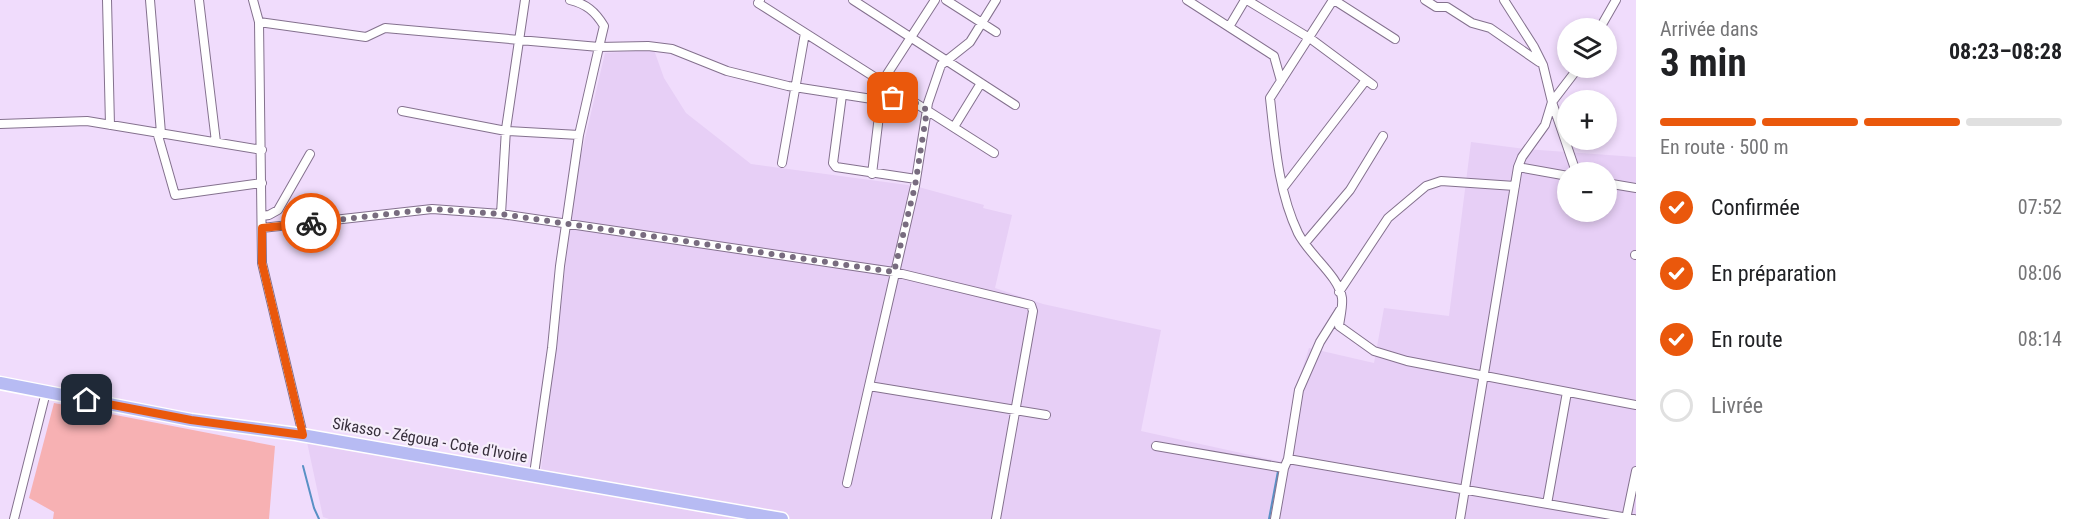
<!DOCTYPE html>
<html lang="fr">
<head>
<meta charset="utf-8">
<style>
  body { margin:0; font-family:"Roboto Condensed",sans-serif; background:#f6f6f6; color:#202124; height:100vh; display:flex; flex-direction:column; font-size:22px; white-space:nowrap }
  * { box-sizing:border-box; margin:0 }
  p { font-size:20px; color:#757577 }
  .icon { flex:none; width:33px; height:33px; fill:none; stroke:currentColor; stroke-width:2; stroke-linecap:round; stroke-linejoin:round }
  .map { position:relative; flex:1; overflow:hidden }
  .panel { display:flex; flex-direction:column; background:#fff; width:450px }
  .panel>* { flex:none }
  .tools { position:absolute; left:1557px; top:18px; display:grid; gap:12px }
  .tools a { display:grid; place-items:center; width:60px; height:60px; border-radius:50%; background:#fff; box-shadow:0 3px 9px #0003; font-size:30px }
  .pin { position:absolute; display:grid; place-items:center; width:51px; height:51px; color:#fff; margin:-26px; border-radius:12px; box-shadow:0 3px 9px #0006 }
  .courier { position:absolute; display:grid; place-items:center; width:60px; height:60px; margin:-30px; border:4px solid #ea580c; border-radius:50%; background:#fff; color:#222; box-shadow:0 2px 8px #0007 }
  .head em { font-style:normal; font-weight:700 }
  .head div { display:flex; flex-direction:column-reverse }
  .head { display:flex; align-items:center; justify-content:space-between; height:102px; padding:0 24px }
  h1 { font-size:39px; font-weight:700; line-height:45px }
  .bar { display:grid; grid-template-columns:repeat(4,1fr); gap:9px 6px; align-content:center; height:72px; padding:0 24px }
  .bar i { height:8px; border-radius:4px; background:#e0e0e0 }
  .bar .active { background:#ea580c }
  .bar p { grid-column:span 4 }
  ol { padding:0 24px; list-style:none }
  li { display:flex; align-items:center; gap:18px; height:66px }
  li p { margin-inline-start:auto }
  li .icon { padding:6px; border-radius:50%; background:#ea580c; color:#fff; stroke-width:4 }
  li:last-child { color:#757577 }
  li i { width:33px; height:33px; border:3px solid #e0e0e0; border-radius:50% }
  main { display:flex; flex:1; min-height:0 }
  .map>svg:first-child { display:block }
  .built { fill:#e7cff6; fill-rule:evenodd }
  .green { fill:#f7b1b3 }
  .lines { fill:none; stroke-linecap:round; stroke-linejoin:round }
  .stream { stroke:#5990c5; stroke-width:2 }
  .minor-casing { stroke:#84718e; stroke-width:10 }
  .highway-casing { stroke:#fff; stroke-width:15 }
  .minor { stroke:#fff; stroke-width:8 }
  .highway { stroke:#b7bbf3; stroke-width:12 }
  .done { stroke:#786c7f; stroke-width:6; stroke-dasharray:0 10.8 }
  .route { stroke:#ea580c; stroke-width:8 }
  .labels { text-anchor:middle; dominant-baseline:central; stroke-width:4.5; stroke-linejoin:round; paint-order:stroke }
  .street-label { font-size:16px; fill:#372f3c; stroke:#f6eefb }
</style>
</head>
<body>
<main>
<div class="map">
<svg width="1636" height="519" viewBox="0 0 1636 519">
  <rect width="100%" height="100%" fill="#f0dcfc"/>
  <path class="built" d="M654,50L664,78L686,113L751,164L915,186L984,205L983,208L1012,215L995,288L1043,304L1161,330L1141,431L1282,462L1294,395L1309,348L1374,363L1384,308L1449,316L1471,142L1525,149L1636,157V519H329L323,517L304,428L541,470L576,177L605,53ZM1568,172H1606V212H1568Z"/>
  <path class="green" d="M54,403L275,446L269,519H53L54,512L29,498Z"/>
  <g class="lines">
    <path class="stream" d="M303,466L314,508L319,519
      M1269,519L1278,471"/>
    <defs>
      <path id="minor" d="M107,0L110,125
        M150,0L161,133
        M199,0L216,142
        M253,0L259,22L262,263L303,435
        M760,0L758,3L994,153
        M853,0L1015,105
        M946,0L996,32
        M996,0L970,42L941,65L928,103L915,186L869,386L1046,415
        M1187,0L1274,56L1281,81
        M1247,0L1311,39L1373,85
        M1333,0L1270,98C1275,143 1278,191 1298,233C1309,255 1339,276 1342,298C1343,307 1340,317 1339,326L1374,351L1407,361L1636,405
        M1334,0L1395,39
        M1425,0L1436,7H1447L1472,23L1490,28L1539,62
        M1504,0L1534,47L1543,65L1552,102L1576,172
        M259,22L366,37L385,28L599,47L604,26C595,11 586,4 570,0
        M1229,27L1245,0
        M1600,28L1616,0
        M882,82L935,0
        M842,95L833,163L836,167L916,179
        M402,111L506,131L579,135
        M0,124L87,121L262,150
        M954,127L981,83
        M157,132L175,195L262,183
        M782,163L805,33
        M1518,167L1568,176
        M872,174L881,99
        M1606,183L1636,188
        M1283,188L1366,80
        M501,214L506,129L525,0
        M262,216L269,215L278,210L310,154
        M262,228L432,209L501,214L894,272L1031,305L1033,311L996,519
        M1305,243L1350,190L1383,136
        M1635,255H1636
        M1339,292L1388,218L1426,186L1441,181L1515,186
        M1156,446L1284,468
        M1288,459L1299,390L1320,342L1340,310
        M534,474L552,348L560,266L579,135L599,47L648,46L672,49L727,71L788,86L872,99L906,97
        M847,483L869,386
        M1547,504L1567,392
        M14,519L46,392
        M1275,519L1284,468L1288,459L1634,519
        M1460,519L1518,167L1522,157L1545,125L1552,102L1578,68
        M1626,519L1636,471"/>
      <path id="highway" d="M0,383L191,420L296,434L782,519"/>
    </defs>
    <use href="#minor" class="minor-casing"/>
    <use href="#highway" class="highway-casing"/>
    <use href="#minor" class="minor"/>
    <use href="#highway" class="highway"/>
  </g>
  <g class="lines">
    <path class="done" d="M311,223L432,209L501,214L894,272L915,186L927,110L906,97L893,98"/>
    <path class="route" d="M87,400L191,420L303,435L262,263V228L311,223"/>
  </g>
  <g class="labels">
    <g class="street-label">
      <text transform="translate(430 440) rotate(10)">Sikasso - Zégoua - Cote d'Ivoire</text>
    </g>
  </g>
</svg>
<div class="tools">
<a><svg class="icon" aria-label="layers" viewBox="0 0 24 24"><path d="M12 4l9 5-9 5-9-5zM3 14l9 5 9-5"/></svg></a>
<a>+</a>
<a>−</a>
</div>
<div class="pin" style="left:893px;top:98px;background:#ea580c"><svg class="icon" aria-label="bag" viewBox="0 0 24 24"><path d="M5 8h14l-1 12H6zM9 8a3 3 0 0 1 6 0"/></svg></div>
<div class="pin" style="left:87px;top:400px;background:#1f2937"><svg class="icon" aria-label="home" viewBox="0 0 24 24"><path d="M3 11l9-7 9 7M6 9v11h12V9"/></svg></div>
<div class="courier" style="left:311px;top:223px"><svg class="icon" aria-label="bike" viewBox="0 0 24 24"><circle cx="6" cy="16" r="4"/><circle cx="18" cy="16" r="4"/><path d="M6 16l4-8h5l3 8M10 8l3 8H6M13 5h3"/></svg></div>
</div>
<section class="panel">
<div class="head"><div><h1>3 min</h1><p>Arrivée dans</p></div><em>08:23–08:28</em></div>
<div class="bar"><i class="active"></i><i class="active"></i><i class="active"></i><i></i><p>En route · 500 m</p></div>
<ol>
<li><svg class="icon" aria-label="check" viewBox="0 0 24 24"><path d="M5 12l5 5 9-10"/></svg>Confirmée<p>07:52</p></li>
<li><svg class="icon" aria-label="check" viewBox="0 0 24 24"><path d="M5 12l5 5 9-10"/></svg>En préparation<p>08:06</p></li>
<li><svg class="icon" aria-label="check" viewBox="0 0 24 24"><path d="M5 12l5 5 9-10"/></svg>En route<p>08:14</p></li>
<li><i></i>Livrée</li>
</ol>
</section>
</main>
</body>
</html>
